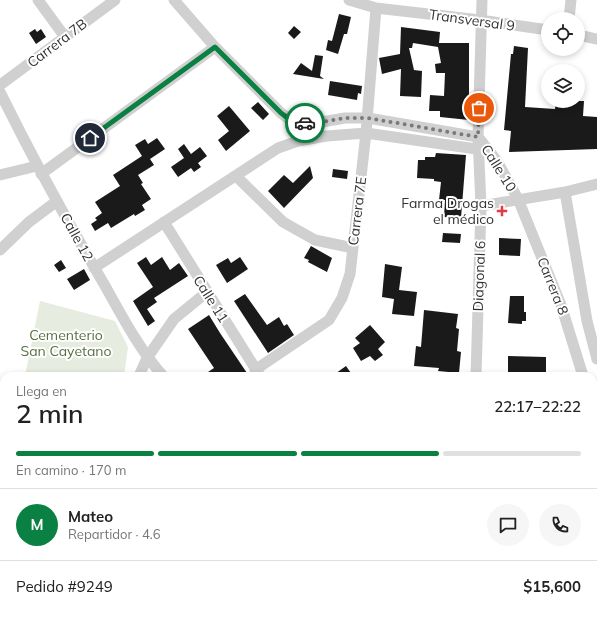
<!DOCTYPE html>
<html lang="es">
<head>
<meta charset="utf-8">
<style>
  body { margin:0; font-family:Mulish,sans-serif; background:#f6f6f6; color:#222; height:100vh; display:flex; flex-direction:column; font-size:15px; white-space:nowrap }
  * { box-sizing:border-box; margin:0 }
  p { font-size:13px; color:#767676 }
  .icon { flex:none; width:22px; height:22px; fill:none; stroke:currentColor; stroke-width:2; stroke-linecap:round; stroke-linejoin:round }
  .map { position:relative; flex:1; overflow:hidden }
  .drawer { position:absolute; left:0px; top:372px; width:597px; height:248px; display:flex; flex-direction:column; background:#fff; border-radius:12px 12px 0 0; box-shadow:0 2px 6px #0003 }
  .drawer>* { flex:none }
  .tools { position:absolute; left:541px; top:12px; display:grid; gap:8px }
  .tools a { display:grid; place-items:center; width:44px; height:44px; border-radius:50%; background:#fff; box-shadow:0 2px 6px #0003; font-size:20px }
  .pin { position:absolute; display:grid; place-items:center; width:34px; height:34px; color:#fff; margin:-17px; border:2px solid #fff; border-radius:50%; box-shadow:0 1px 4px #0007 }
  .courier { position:absolute; display:grid; place-items:center; width:40px; height:40px; margin:-20px; border:3px solid #0b8043; border-radius:50%; background:#fff; color:#222; box-shadow:0 1px 5px #0007 }
  .headline em { font-style:normal; font-weight:600 }
  .headline div { display:flex; flex-direction:column-reverse }
  .headline { display:flex; align-items:center; justify-content:space-between; height:68px; padding:0 16px }
  h1 { font-size:26px; font-weight:600; line-height:30px }
  .bar { display:grid; grid-template-columns:repeat(4,1fr); gap:6px 4px; align-content:center; height:48px; padding:0 16px }
  .bar i { height:5px; border-radius:3px; background:#e0e0e0 }
  .bar .selected { background:#0b8043 }
  .bar p { grid-column:span 4 }
  .line { display:flex; align-items:center; gap:10px; padding:0 16px; border-top:1px solid #e0e0e0 }
  .line div { flex:1 }
  .round { display:grid; place-items:center; flex:none; width:42px; height:42px; border-radius:21px; background:#f6f6f6 }
  .map>svg:first-child { display:block }
  .green { fill:#e6ecdf }
  .lines { fill:none; stroke-linecap:round; stroke-linejoin:round }
  .stream { stroke:#cfe2ee; stroke-width:3 }
  .building { fill:#1a1a1a }
  .minor { stroke:#d0d0d0; stroke-width:11 }
  .tertiary { stroke:#d0d0d0; stroke-width:14 }
  .done { stroke:#7a7a7a; stroke-width:4; stroke-dasharray:0 7.2 }
  .route { stroke:#0b8043; stroke-width:5 }
  .poi-dot { fill:#e63946; stroke:#fff; stroke-width:1.5 }
  .labels { text-anchor:middle; dominant-baseline:central; stroke-width:4; stroke-linejoin:round; paint-order:stroke }
  .street-label { font-size:14px; fill:#333; stroke:#fff }
  .poi-label { font-size:14px; fill:#333; stroke:#fff; text-anchor:end }
  .park-label { font-size:14px; fill:#56703f; stroke:#fff }
</style>
</head>
<body>
<div class="map">
<svg width="597" height="620" viewBox="0 0 597 620">
  <rect width="100%" height="100%" fill="#fff"/>
  <path class="green" d="M40,301L115,321L128,347L124,376H25Z"/>
  <g class="lines">
    <path class="stream" d="M0,568L4,585
      M12,616L13,620"/>
  </g>
  <path class="building" d="M339,14L351,17L347,34H344L338,54L326,50L328,40L332,41Z
    M294,26L301,32L294,39L288,33Z
    M401,27L440,32L439,43H469V120L440,117V111H429L430,95L444,96L445,73H436L435,64L441,63L438,47L413,43L412,48H409L414,70L422,71L421,97L400,96L401,69L382,74L379,58L400,54Z
    M35,29L37,32L41,29L46,37L36,44L29,33Z
    M514,46L528,48L525,107L555,109L556,101H584L583,116L597,117V149L509,152L511,131L504,130L511,54H513Z
    M315,55L323,56L320,76L324,79L293,74L301,63L312,71Z
    M330,81L362,86L361,94L358,93L357,100L328,95Z
    M258,102L269,114L263,120L251,108Z
    M229,106L250,131L226,151L218,140L229,131L217,116Z
    M157,138L165,149L150,159L154,165L138,175L143,183L141,184L151,199L142,205L145,210L135,216L134,214L111,228L108,223L95,231L91,224L97,220L95,218L102,213L95,202L120,186L113,175L142,156L135,145L145,139L148,144Z
    M184,144L191,154L200,147L207,156L198,163L201,167L194,172L191,168L178,177L171,167L184,158L178,149Z
    M436,153L466,155L461,218L444,217L445,200H439L441,182L434,181V179L417,178L418,160H425V157H435Z
    M310,166L313,178L284,208L268,191L284,175L293,183Z
    M333,169L348,171L347,179L332,177Z
    M443,233L461,234L460,243L442,242Z
    M499,238L521,239L520,256L499,255Z
    M311,246L332,258L327,272L308,262L309,260L304,258Z
    M146,257L151,265L162,257L170,270L179,263L188,276L154,298L157,302L147,309L155,321L148,326L133,301L153,287L137,263Z
    M240,257L248,269L227,283L216,265L228,258L231,263Z
    M61,260L66,268L59,272L54,265Z
    M385,264L402,267L399,290L417,292L414,316L392,314L394,299L382,297Z
    M84,269L90,280L74,290L67,279Z
    M245,294L267,325L279,317L284,326L287,324L294,335L268,353L234,301Z
    M510,296H524V312H526V321H522V324L508,323Z
    M424,310L458,314L456,328L459,329L457,351L461,352L459,373L438,371L439,368L414,366L416,346L421,347Z
    M209,315L220,333L249,376H202L214,368L188,329Z
    M370,325L385,342L378,349L383,355L375,361L370,356L361,361L353,348L360,343L355,338Z
    M508,356L546,357V374L508,373Z
    M346,366L353,376H332Z"/>
  <g class="lines">
    <path class="minor" d="M38,0L65,37
      M174,0L215,47L281,113L293,122L310,124L345,118H368L478,137L497,161L518,199L561,305L583,376
      M349,0L376,8L480,20L548,30
      M569,19L571,0
      M578,35L597,39
      M0,85L115,0
      M0,92C32,157 67,221 104,284C122,316 139,349 163,376
      M41,174L215,47
      M0,175L37,166
      M236,176L283,222L315,240L353,248
      M565,192L587,321L597,359
      M481,206L565,192L597,184
      M164,222L260,376
      M0,250L29,222L57,201
      M94,268L278,148L298,141L327,136L366,133L490,151
      M255,370L329,320L342,298L350,274L366,133L376,8
      M139,376L147,358L174,319L207,292
      M476,376L481,206L478,137L482,0
      M593,411L597,425
      M215,616L223,620
      M262,616L270,620
      M454,620V616"/>
    <path class="tertiary" d="M0,503H4
      M523,616L530,620"/>
  </g>
  <g class="lines">
    <path class="done" d="M305,123L310,124L345,118H368L478,137L479,108"/>
    <path class="route" d="M90,138L215,47L281,113L293,122L305,123"/>
  </g>
  <path class="poi-dot" d="M500 205h4v4h4v4h-4v4h-4v-4h-4v-4h4z"/>
  <g class="labels">
    <g class="street-label">
      <text transform="translate(472 20) rotate(8)">Transversal 9</text>
      <text transform="translate(57 43) rotate(-37)">Carrera 7B</text>
      <text transform="translate(499 168) rotate(58)">Calle 10</text>
      <text transform="translate(357 211) rotate(-83)">Carrera 7E</text>
      <text transform="translate(77 237) rotate(61)">Calle 12</text>
      <text transform="translate(479 276) rotate(-88)">Diagonal 6</text>
      <text transform="translate(553 286) rotate(68)">Carrera 8</text>
      <text transform="translate(211 299) rotate(58)">Calle 11</text>
    </g>
    <g class="poi-label">
      <text x="494" y="203">Farma Drogas<tspan x="494" dy="16">el médico</tspan></text>
    </g>
    <g class="park-label">
      <text x="66" y="335">Cementerio<tspan x="66" dy="16">San Cayetano</tspan></text>
    </g>
  </g>
</svg>
<div class="tools">
<a><svg class="icon" aria-label="locate" viewBox="0 0 24 24"><circle cx="12" cy="12" r="6"/><path d="M12 2v4M12 18v4M2 12h4M18 12h4"/></svg></a>
<a><svg class="icon" aria-label="layers" viewBox="0 0 24 24"><path d="M12 4l9 5-9 5-9-5zM3 14l9 5 9-5"/></svg></a>
</div>
<div class="pin" style="left:479px;top:108px;background:#ea580c"><svg class="icon" aria-label="bag" viewBox="0 0 24 24"><path d="M5 8h14l-1 12H6zM9 8a3 3 0 0 1 6 0"/></svg></div>
<div class="pin" style="left:90px;top:138px;background:#1f2937"><svg class="icon" aria-label="home" viewBox="0 0 24 24"><path d="M3 11l9-7 9 7M6 9v11h12V9"/></svg></div>
<div class="courier" style="left:305px;top:123px"><svg class="icon" aria-label="car" viewBox="0 0 24 24"><path d="M5 17H2v-5l4-1 3-4h7l3 4 3 1v5h-3M9 17h6M6 11h13"/><circle cx="7" cy="17" r="2"/><circle cx="17" cy="17" r="2"/></svg></div>
<section class="drawer">
<div class="headline"><div><h1>2 min</h1><p>Llega en</p></div><em>22:17–22:22</em></div>
<div class="bar"><i class="selected"></i><i class="selected"></i><i class="selected"></i><i></i><p>En camino · 170 m</p></div>
<div class="line" style="height:72px"><b class="round" style="background:#0b8043;color:#fff">M</b><div><b>Mateo</b><p>Repartidor · 4.6</p></div><a class="round"><svg class="icon" aria-label="chat" viewBox="0 0 24 24"><path d="M4 5h16v11H9l-5 4z"/></svg></a><a class="round"><svg class="icon" aria-label="phone" viewBox="0 0 24 24"><path d="M5 4h4l2 5-3 2q2 4 5 5l2-3 5 2v4C11 20 4 13 5 4z"/></svg></a></div>
<div class="line" style="height:52px"><div>Pedido #9249</div><b>$15,600</b></div>
</section>
</div>
</body>
</html>
